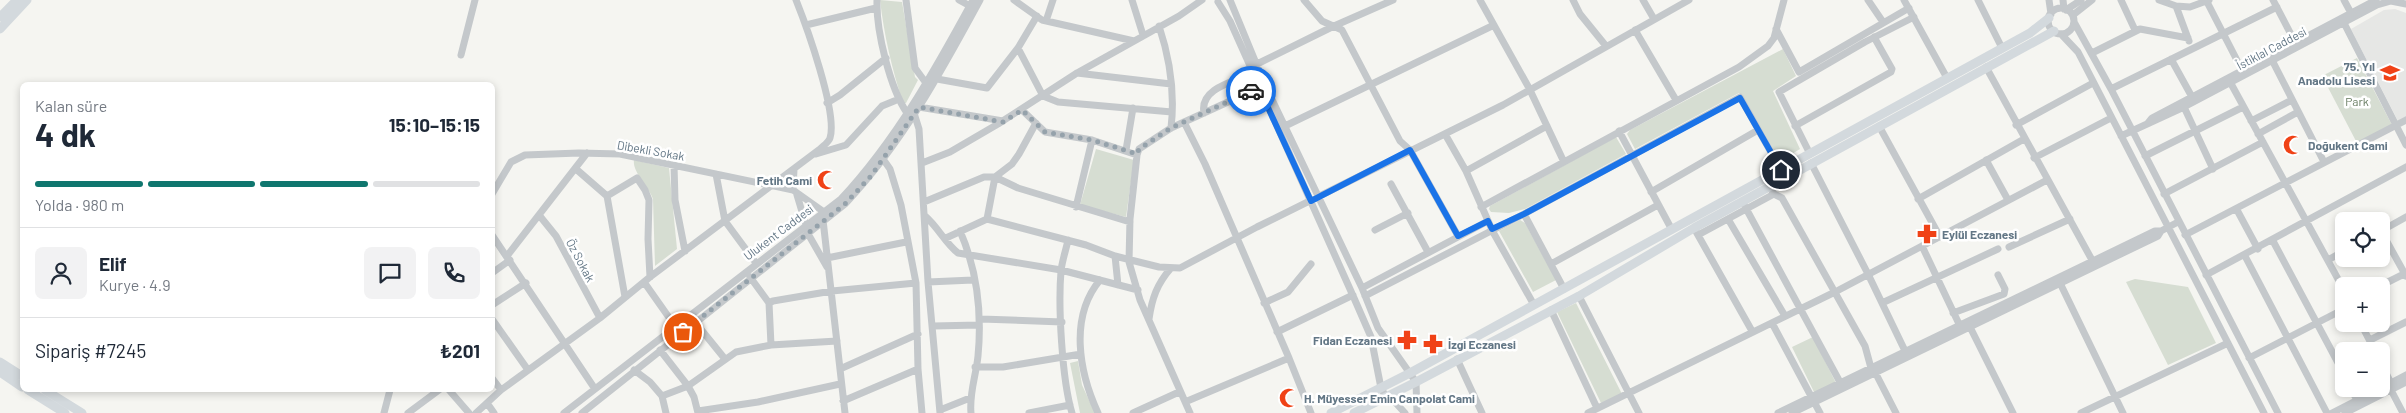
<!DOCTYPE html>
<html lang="tr">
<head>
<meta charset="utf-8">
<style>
  body { margin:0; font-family:Barlow,sans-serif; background:#f2f2f3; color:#1f2937; height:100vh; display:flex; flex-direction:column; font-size:19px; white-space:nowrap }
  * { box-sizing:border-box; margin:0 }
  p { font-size:16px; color:#747a83 }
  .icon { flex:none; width:28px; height:28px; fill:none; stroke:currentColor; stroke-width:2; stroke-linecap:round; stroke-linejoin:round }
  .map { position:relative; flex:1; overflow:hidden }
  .side { position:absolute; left:20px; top:82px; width:475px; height:310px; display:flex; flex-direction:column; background:#fff; border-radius:8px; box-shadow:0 2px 8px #0003 }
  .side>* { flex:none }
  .tools { position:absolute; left:2335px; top:212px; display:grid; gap:10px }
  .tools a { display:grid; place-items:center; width:55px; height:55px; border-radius:8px; background:#fff; box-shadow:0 2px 8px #0003; font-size:25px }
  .pin { position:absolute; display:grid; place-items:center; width:42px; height:42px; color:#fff; margin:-21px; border:2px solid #fff; border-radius:50%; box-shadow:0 1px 5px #0007 }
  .courier { position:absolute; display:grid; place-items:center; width:50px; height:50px; margin:-25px; border:4px solid #1a73e8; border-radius:50%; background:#fff; color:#222; box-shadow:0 1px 6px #0007 }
  .headline em { font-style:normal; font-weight:700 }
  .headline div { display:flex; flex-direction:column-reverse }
  .headline { display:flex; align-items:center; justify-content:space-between; height:85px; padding:0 15px }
  h1 { font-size:32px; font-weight:700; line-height:38px }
  .bar { display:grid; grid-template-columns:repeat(4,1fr); gap:8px 5px; align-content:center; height:60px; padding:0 15px }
  .bar i { height:6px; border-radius:4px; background:#e0e1e3 }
  .bar .active { background:#0f766e }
  .bar p { grid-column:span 4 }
  .line { display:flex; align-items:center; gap:12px; padding:0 15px; border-top:1px solid #e0e1e3 }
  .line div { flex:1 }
  .round { display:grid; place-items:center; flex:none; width:52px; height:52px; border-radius:8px; background:#f2f2f3 }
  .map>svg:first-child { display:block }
  .built { fill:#e6e7e5 }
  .green { fill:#d6ddd2 }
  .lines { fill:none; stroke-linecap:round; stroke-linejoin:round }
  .minor { stroke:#c4c8cb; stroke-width:7 }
  .major { stroke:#d3d9dd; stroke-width:9 }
  .done { stroke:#95a2ab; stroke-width:5; stroke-dasharray:0 9 }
  .route { stroke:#1a73e8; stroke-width:6 }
  .labels { text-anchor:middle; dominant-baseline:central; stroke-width:5; stroke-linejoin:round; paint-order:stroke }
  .street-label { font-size:12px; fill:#627685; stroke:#fff }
  .poi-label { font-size:12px; font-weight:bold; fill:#627685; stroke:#fff; text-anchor:start }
  .park-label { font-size:12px; fill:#677b61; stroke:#fff }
</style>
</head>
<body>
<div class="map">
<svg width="2406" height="413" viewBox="0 0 2406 413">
  <rect width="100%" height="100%" fill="#f5f5f1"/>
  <path class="built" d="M2395,9L2406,13V117L2398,121L2351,29L2384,10Z"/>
  <path class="green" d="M880,0L902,2L915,77L918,80L906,103H903C892,69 884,35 880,0Z
    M1783,49L1796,76L1773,91L1800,149L1780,161L1742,94L1739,93L1635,149L1627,134L1630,130Z
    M2357,58L2392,125L2357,143L2322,76Z
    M1616,137L1626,154L1525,209L1509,213L1491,212L1489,209L1490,206Z
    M1096,149L1134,160L1126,217L1080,205Z
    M634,160L669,168L677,249L655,266L653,199C649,187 632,172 634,160Z
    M1520,220L1525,223L1556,280L1533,292L1499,231Z
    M2135,279L2188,287L2216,343L2168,365L2126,282Z
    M1576,303L1622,394L1601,403L1557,312Z
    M1813,337L1836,383L1815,394L1792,347Z
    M1078,361L1082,385L1095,413H1080L1070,363Z"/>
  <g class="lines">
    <path class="minor" d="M877,0C876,31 890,88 907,113
      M906,0L915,68L926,83
      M959,0L970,6
      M1014,0L1042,20L1134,41
      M1132,0L1143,35
      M1230,0L1265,85L1362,288L1378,328L1416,382L1417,413
      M1304,0L1322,21L1342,30L1400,141L1410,150L1458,236
      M1480,0L1529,88L1563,160
      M1573,0L1580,14L1606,46
      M1643,0L1654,19
      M1868,0L1883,22
      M1904,0L1947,78
      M1978,0L2002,48
      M2049,0L2051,14
      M2063,0L2064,9
      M2121,0L2135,30
      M2159,0L2176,6L2189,41
      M2206,0L2242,70
      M2273,0L2295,42
      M2344,0L2351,13
      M1218,2L1230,21L1354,298L1371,337L1381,388L1386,397L1394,401L1405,413
      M2176,6L2190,7L2209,0
      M2048 21a13 13 0 1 1 26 0a13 13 0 1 1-26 0Z
      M2066,10L2081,0
      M2073,15L2092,0
      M1046,21L1053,0
      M2074,22L2111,89L2278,413
      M2344,23L2406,145
      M806,25L876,8
      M1159,26C1170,59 1175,94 1171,128
      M1776,29L1799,72L1909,8
      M1635,30L1676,100
      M2061,34L2078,52L2264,413
      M1018,48L1043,96L1058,102L1172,112
      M2092,53L2140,29L2188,38
      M461,55L475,0
      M2171,59L2192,97
      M2272,60L2324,162
      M1257,64L1334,26L1393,0
      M1986,67L2092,260
      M1077,73L1171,84
      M937,79L987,88L1018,48L1037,16
      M2229,80L2344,290
      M2111,89L2277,7
      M827,103L840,95L886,58
      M919,107L1003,121
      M2184,107L2213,169
      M1022,110L1045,132L1092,140L1137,155
      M914,113L919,129L928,282L940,413
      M1204,113C1199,88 1236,81 1253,73
      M2251,121L2292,100
      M1184,122L1205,164L1289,358L1311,413
      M1036,123L1019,154L1012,164L995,177L987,219L1086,245L1115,256L1118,285
      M2148,123L2152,118L2376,0
      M2016,125L2093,83
      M1285,126L1494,25
      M1795,126L1891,72L1892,69L1874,37
      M1879,126L1940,237
      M1619,131L1672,230
      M1445,134L1466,171L1493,232L1534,305
      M2258,134L2298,112
      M2121,136L2184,107L2377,5L2391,1L2406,4
      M1126,150L1133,108
      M816,154L846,145L882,106L899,99
      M1810,154L1779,92L1865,42L1914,17
      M2145,156L2243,107
      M2034,158L2111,118
      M883,159L890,169L901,205L916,283L918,369L922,413
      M1986,160L2008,200
      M922,163L950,152L998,124L1077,73L1179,16L1202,0
      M1811,163L1868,274L1907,355
      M674,165L675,200L685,251
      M576,169L607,196L625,297
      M794,169L793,190L824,212
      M1466,171L1547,126
      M716,174L725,221L756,263
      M1391,184L1428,252
      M1769,186L1774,194L1782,198L1865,346L1871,368
      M1651,192L1758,130
      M492,194L511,162L525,155L579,153L620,154L793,190
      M2164,194L2263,142
      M797,195L806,225
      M607,196L637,178L645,190L649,200L648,239L650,277
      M1918,199L2024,139
      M1742,201L1841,384
      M924,202L984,177H995L1018,188L1130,222
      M1076,207L1092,140
      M1481,207L1739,67L1768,46L1774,38L1784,0
      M2237,210L2258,249
      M1524,214L1564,289
      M539,215L556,236L600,318
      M925,216C938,227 945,243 958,253L1061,270L1138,290
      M1728,219L1785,316
      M823,220L845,413
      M1694,228L1752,331
      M1375,230L1408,213
      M960,231C977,270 982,314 978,356C976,376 969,393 971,413
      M2381,231L2406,276
      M2381,231L2406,217
      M807,232L827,267
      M492,235L595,389
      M1698,235L1774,194
      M2185,235L2406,120
      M946,238L987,219
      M1068,240C1066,250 1062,261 1061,271C1058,306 1062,380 1072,413
      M2273,241L2344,374
      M1922,246L1960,326
      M2009,247L2070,219
      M507,256L587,153
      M1115,256L1159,267L1180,268L1257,227L1503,105L1689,0
      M2245,256L2327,413
      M827,258L906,242
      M2328,260L2344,251
      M1551,264L1658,205
      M492,273L510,260
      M2206,275L2406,167
      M750,277L769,303
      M644,282L675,326
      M928,282L973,280
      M2060,283L2123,413
      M2380,286L2406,273
      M1362,288L1488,221
      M1365,296L1524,214L1740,97L1781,170
      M1579,296L1639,413
      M1264,303L1288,292L1311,264
      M1882,303L1998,249
      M492,305L526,283
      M1551,310L1597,408
      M1953,313L2004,294L2005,289L1998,275
      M492,319L528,370
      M981,319L1062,322
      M1149,319C1152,298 1157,284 1171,268
      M695,322L725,359
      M1772,323L1820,413
      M2361,324L2375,351
      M933,326L979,325
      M1970,327L2013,413
      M1277,332L1353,295
      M2370,340L2406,322
      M771,345L769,303L773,301L832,291L916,283
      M2249,358L2344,309
      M1457,359L1482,413
      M2381,363L2392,385
      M975,367H1003L1081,354
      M840,369L918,334
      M634,370L650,382L662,396L688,386L660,350
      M1875,372L1896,413
      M492,378L501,390
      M2381,388L2406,375
      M2351,389L2357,400
      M449,390L469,413
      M2391,390L2403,413
      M662,396L666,413
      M843,401L918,369
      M1185,402L1289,358
      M487,403L494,413
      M940,410L970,398
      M698,411L758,402L840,384
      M384,413L390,390
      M408,413L439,390
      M476,413L501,390L600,318L650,277L820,149C823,146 829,142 830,138C838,113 806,25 796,0
      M564,413L841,199C896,140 935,70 973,0
      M582,413L845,204C902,144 941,72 980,0
      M698,413L694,397L688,386L736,352L771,345L837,341
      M1029,413L1070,405
      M1098,413C1079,372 1069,317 1100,280
      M1133,413L1179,392
      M1190,413L1140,300L1129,262L1130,219L1137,155L1139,149L1171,128L1263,86
      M1588,413L1835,292L2047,180
      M1778,413L2155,231H2161
      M1792,413L2158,236L2161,231L2178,222
      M2081,413L2228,343
      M2332,413L2379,389
      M2345,413L2406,382"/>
    <path class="major" d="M0,17L17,0
      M0,29L27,0
      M0,362L22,376
      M0,372L22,387
      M28,390L65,413
      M45,390L82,413
      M1331,413L1410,373L2030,33L2049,18
      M1354,413L1416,382L1579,296L1694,228L2054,31"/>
  </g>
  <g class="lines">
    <path class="done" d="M683,332L845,204L871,176L919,107L1003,122L1022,110L1045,132L1092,140L1137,154L1139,149L1171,128L1251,91"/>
    <path class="route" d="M1251,91L1259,88L1311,201L1410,150L1458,236L1488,221L1492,229L1524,214L1740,98L1781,170"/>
  </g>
  <defs>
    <symbol id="school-bare" viewBox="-9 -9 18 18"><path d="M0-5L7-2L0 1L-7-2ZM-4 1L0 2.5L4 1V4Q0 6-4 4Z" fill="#f04216" stroke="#fff" stroke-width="2.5" paint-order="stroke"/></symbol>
    <symbol id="mosque-bare" viewBox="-9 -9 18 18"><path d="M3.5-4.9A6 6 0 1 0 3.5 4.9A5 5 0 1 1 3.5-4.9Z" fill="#f04216" stroke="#fff" stroke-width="2.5" paint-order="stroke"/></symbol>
    <symbol id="pharmacy-bare" viewBox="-9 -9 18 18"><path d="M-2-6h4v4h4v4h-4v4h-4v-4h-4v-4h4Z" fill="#f04216" stroke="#fff" stroke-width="2.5" paint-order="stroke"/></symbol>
  </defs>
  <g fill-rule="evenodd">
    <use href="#school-bare" x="2376" y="59" width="28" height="28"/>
    <use href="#mosque-bare" x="2279" y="131" width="28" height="28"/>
    <use href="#mosque-bare" x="813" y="166" width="28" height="28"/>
    <use href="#pharmacy-bare" x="1913" y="220" width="28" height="28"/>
    <use href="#pharmacy-bare" x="1393" y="326" width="28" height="28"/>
    <use href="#pharmacy-bare" x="1419" y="330" width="28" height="28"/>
    <use href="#mosque-bare" x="1275" y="384" width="28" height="28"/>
  </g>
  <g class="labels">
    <g class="street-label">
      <text transform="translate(2271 48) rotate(-28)">İstiklal Caddesi</text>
      <text transform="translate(651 150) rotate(10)">Dibekli Sokak</text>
      <text transform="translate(778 232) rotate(-37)">Ulukent Caddesi</text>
      <text transform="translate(581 260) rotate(62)">Öz Sokak</text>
    </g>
    <g class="poi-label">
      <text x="2375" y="66" text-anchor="end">75. Yıl<tspan x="2375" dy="14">Anadolu Lisesi</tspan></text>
      <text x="2308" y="145">Doğukent Cami</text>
      <text x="812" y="180" text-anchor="end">Fetih Cami</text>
      <text x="1942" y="234">Eylül Eczanesi</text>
      <text x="1392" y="340" text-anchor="end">Fidan Eczanesi</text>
      <text x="1448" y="344">İzgi Eczanesi</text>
      <text x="1304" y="398">H. Müyesser Emin Canpolat Cami</text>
    </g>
    <g class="park-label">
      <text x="2357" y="101">Park</text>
    </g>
  </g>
</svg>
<div class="tools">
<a><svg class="icon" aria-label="locate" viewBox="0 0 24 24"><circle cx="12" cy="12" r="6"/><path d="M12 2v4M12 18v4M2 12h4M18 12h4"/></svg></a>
<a>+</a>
<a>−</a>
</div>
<div class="pin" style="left:683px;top:332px;background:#ea580c"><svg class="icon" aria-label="bag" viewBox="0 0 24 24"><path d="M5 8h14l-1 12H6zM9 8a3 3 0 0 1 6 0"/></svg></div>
<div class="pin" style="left:1781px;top:170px;background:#1f2937"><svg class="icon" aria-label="home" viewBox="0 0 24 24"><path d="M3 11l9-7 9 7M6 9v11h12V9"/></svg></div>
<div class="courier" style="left:1251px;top:91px"><svg class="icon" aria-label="car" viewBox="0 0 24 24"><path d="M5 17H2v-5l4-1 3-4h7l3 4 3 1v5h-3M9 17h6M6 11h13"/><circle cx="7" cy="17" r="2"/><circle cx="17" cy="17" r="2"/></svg></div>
<section class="side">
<div class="headline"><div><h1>4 dk</h1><p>Kalan süre</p></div><em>15:10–15:15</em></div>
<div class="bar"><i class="active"></i><i class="active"></i><i class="active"></i><i></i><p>Yolda · 980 m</p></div>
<div class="line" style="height:90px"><a class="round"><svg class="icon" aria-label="person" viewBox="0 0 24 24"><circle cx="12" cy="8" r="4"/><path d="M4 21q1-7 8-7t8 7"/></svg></a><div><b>Elif</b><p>Kurye · 4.9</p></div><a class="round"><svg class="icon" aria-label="chat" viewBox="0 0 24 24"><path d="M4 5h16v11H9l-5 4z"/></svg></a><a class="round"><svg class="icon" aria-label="phone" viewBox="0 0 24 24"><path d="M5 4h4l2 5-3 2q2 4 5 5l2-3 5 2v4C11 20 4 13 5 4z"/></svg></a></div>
<div class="line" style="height:65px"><div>Sipariş #7245</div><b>₺201</b></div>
</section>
</div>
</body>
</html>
